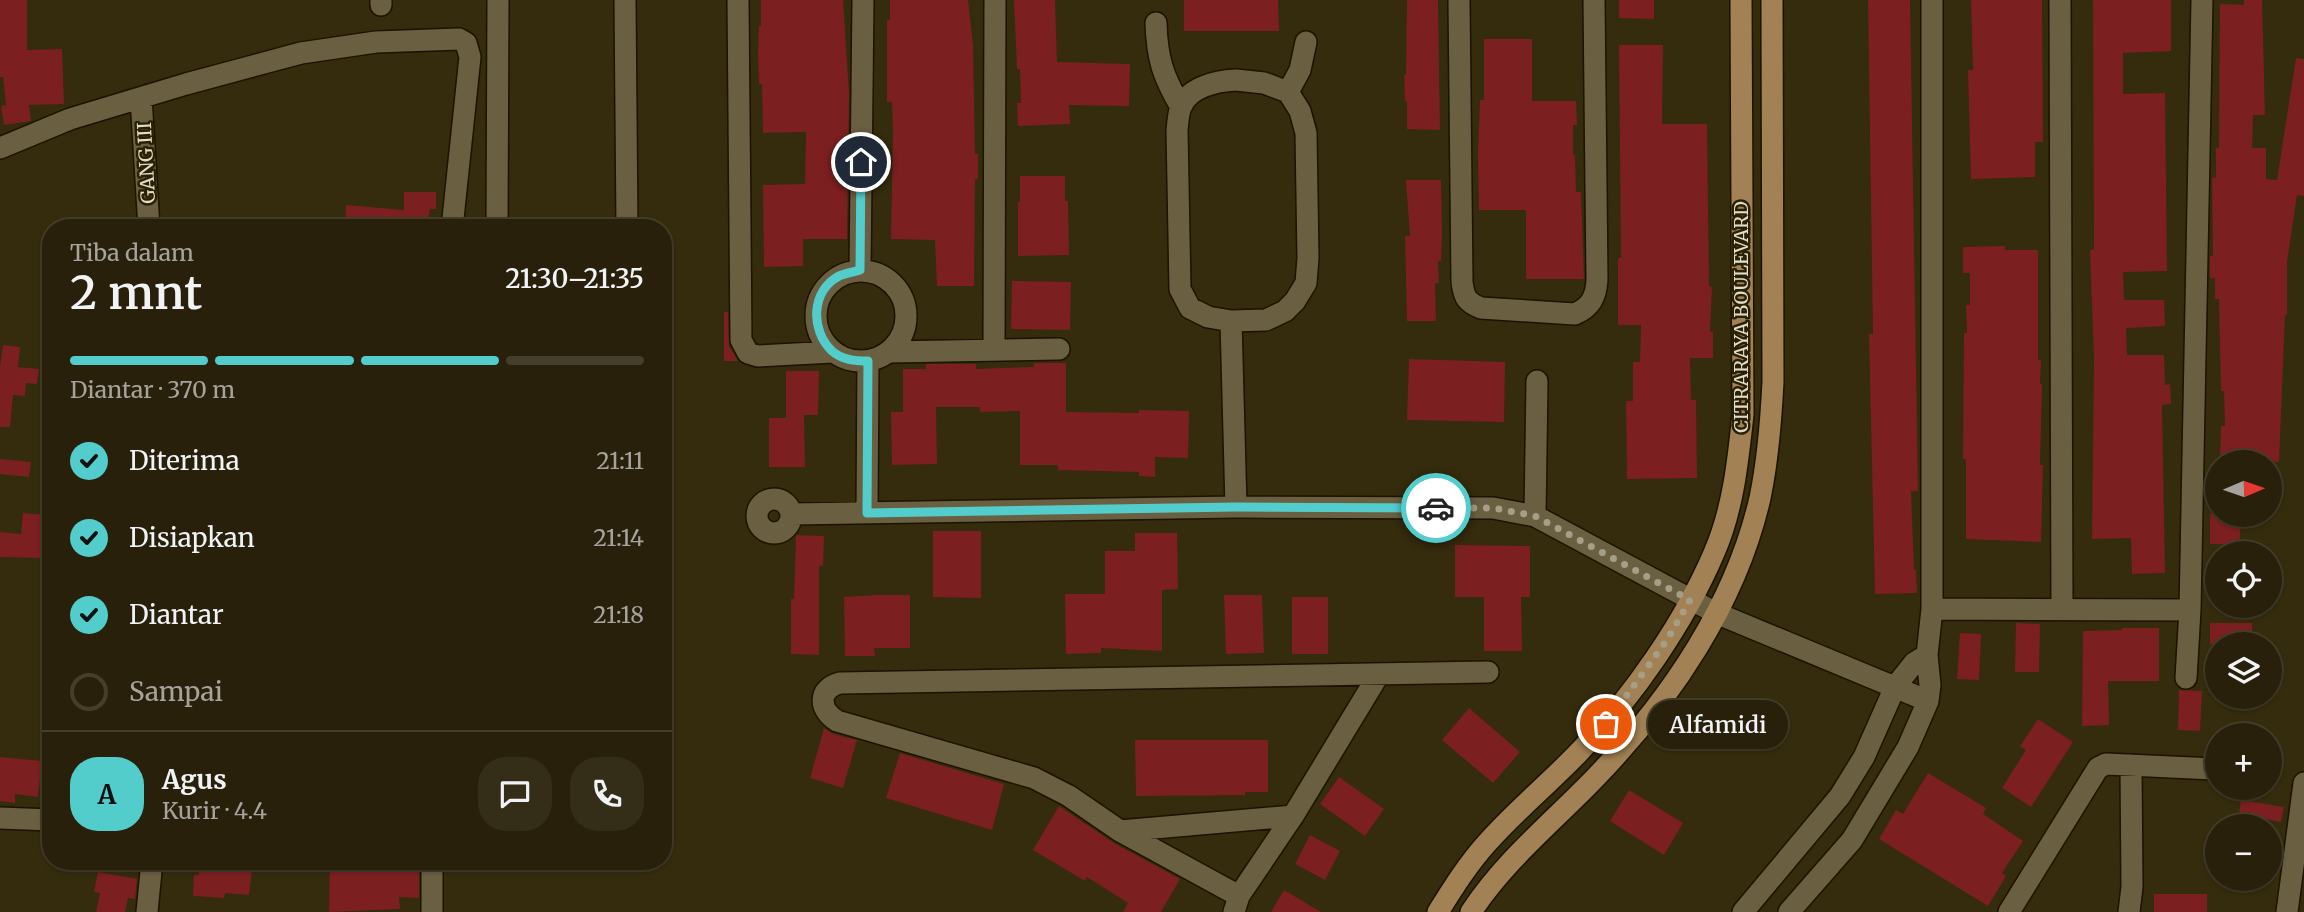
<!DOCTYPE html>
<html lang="id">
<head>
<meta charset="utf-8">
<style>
  body { margin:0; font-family:Merriweather,serif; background:#342d18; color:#f1f3f6; height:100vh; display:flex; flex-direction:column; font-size:26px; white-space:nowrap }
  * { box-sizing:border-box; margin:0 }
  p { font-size:23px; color:#a5a39c }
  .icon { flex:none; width:38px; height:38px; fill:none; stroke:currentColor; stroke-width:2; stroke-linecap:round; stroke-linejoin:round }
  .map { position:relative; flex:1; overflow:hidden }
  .details { position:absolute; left:42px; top:219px; width:630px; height:651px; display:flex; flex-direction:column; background:#28200a; border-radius:28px; box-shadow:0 2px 5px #0004,0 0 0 2px #443e2b }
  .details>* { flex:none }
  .needle { width:46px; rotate:88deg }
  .fabs { position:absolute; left:2205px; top:450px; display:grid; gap:14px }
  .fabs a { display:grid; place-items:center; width:77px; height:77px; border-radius:50%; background:#28200a; box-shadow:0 2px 5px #0004,0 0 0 2px #443e2b; font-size:35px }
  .pin { position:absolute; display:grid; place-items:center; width:60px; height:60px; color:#fff; margin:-30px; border:4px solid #fff; border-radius:50%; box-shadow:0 2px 7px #0007 }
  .courier { position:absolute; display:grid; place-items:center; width:70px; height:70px; margin:-35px; border:5px solid #52cdcc; border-radius:50%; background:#fff; color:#222; box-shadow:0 2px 9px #0007 }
  .bubble { position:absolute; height:49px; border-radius:24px; background:#28200a; box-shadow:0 2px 5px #0004,0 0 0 2px #443e2b; font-size:23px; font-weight:600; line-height:49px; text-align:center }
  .headline em { font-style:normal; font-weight:600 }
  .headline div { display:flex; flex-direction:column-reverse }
  .headline { display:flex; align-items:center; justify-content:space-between; height:119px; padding:0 28px }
  h1 { font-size:46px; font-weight:600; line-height:52px }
  .bar { display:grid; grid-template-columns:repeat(4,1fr); gap:10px 7px; align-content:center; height:84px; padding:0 28px }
  .bar i { height:9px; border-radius:5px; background:#443e2b }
  .bar .current { background:#52cdcc }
  .bar p { grid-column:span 4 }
  .line { display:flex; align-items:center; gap:18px; padding:0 28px; border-top:2px solid #443e2b }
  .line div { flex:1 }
  .round { display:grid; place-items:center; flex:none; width:74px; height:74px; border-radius:28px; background:#342d18 }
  ol { padding:0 28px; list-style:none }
  li { display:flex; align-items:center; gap:21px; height:77px }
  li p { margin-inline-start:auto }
  li .icon { padding:7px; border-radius:50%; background:#52cdcc; color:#111; stroke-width:4 }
  li:last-child { color:#a5a39c }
  li i { width:38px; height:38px; border:4px solid #443e2b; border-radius:50% }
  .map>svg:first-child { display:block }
  .building { fill:#7b1f20 }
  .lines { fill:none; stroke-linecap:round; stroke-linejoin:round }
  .minor-casing { stroke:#1c1300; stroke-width:24 }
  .major-casing { stroke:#1c1300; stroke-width:24 }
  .minor { stroke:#6a5f41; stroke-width:21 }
  .major { stroke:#a28254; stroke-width:21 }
  .done { stroke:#a59e88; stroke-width:7; stroke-dasharray:0 12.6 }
  .route { stroke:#52cdcc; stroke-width:9 }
  .labels { text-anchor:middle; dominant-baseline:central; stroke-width:5; stroke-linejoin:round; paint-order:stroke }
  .street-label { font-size:19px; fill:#e2dccb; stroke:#2a2104 }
</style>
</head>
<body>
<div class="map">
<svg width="2304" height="912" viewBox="0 0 2304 912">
  <rect width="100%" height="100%" fill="#352b0d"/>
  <path class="building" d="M0,0H27V50L62,49L64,104L29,105L31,121L4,125L1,106L6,105L3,77H0Z
    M761,0H843L849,94L847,239H803V266L764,267L763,185L805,184L806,132L763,133L762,84H759L758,52L759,26H761Z
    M890,0H968L973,45L975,154H978V179H975L974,286H937L935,240L891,239L893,132L892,102H887V20H890Z
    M1014,0H1055L1057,62L1130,64L1129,106L1069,105L1070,124L1018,126L1017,103H1021L1020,69H1017Z
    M1184,0H1278L1279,31H1184Z
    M1407,0H1438L1440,130L1407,129V101H1405L1404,75H1406Z
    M1619,0H1654V19L1619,18Z
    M1868,0H1910L1918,491H1911L1914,570H1916L1917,593L1875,594L1869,334H1873Z
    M1971,0H2042L2043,142H2035V177L1971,179L1968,70H1973Z
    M2093,0H2171V51L2123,53V94L2165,93L2167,271L2123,272L2124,300H2164L2165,326L2126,328L2127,355H2164L2165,385L2170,384L2171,404L2162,405L2165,573L2132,574L2131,538L2092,539L2094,359L2090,250L2094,249Z
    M2244,0H2262L2265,115H2253L2252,148H2266V179L2277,180L2296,58L2304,59V196L2297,195L2287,262V315H2285L2279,462H2220L2221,426H2225L2224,391H2221L2219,299H2215V278H2210V256H2213L2212,178L2216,177V148H2219L2220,4L2244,5Z
    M1484,39H1532V101H1576L1577,125H1573V155H1575L1576,192H1581L1584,279H1526V210H1479L1478,154L1480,100H1484Z
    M1619,45H1663L1662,124H1707L1709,286L1712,287L1710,331L1713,332V358H1690L1691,400H1696L1697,478L1627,479L1626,401H1633V362H1640L1641,325H1618V258H1621Z
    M1020,176H1065V201H1068L1069,255L1018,256V202H1020Z
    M1406,180H1441L1442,234L1441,261H1438L1439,283H1435L1436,321H1407L1405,236H1410Z
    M404,192H436V209H430L427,228H345L346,205L404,210Z
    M2005,246V250H2038V360H2041L2040,384H2042L2040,465H2043L2041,542L1966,539V459H1963L1964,333H1967L1966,305H1970V273H1963V247Z
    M1012,281L1071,282L1070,330L1011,329Z
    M724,312H728L729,346L738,361H724Z
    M3,345L20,347L18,367L39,369L37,384L26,383L25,396L13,395L10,427H0V367Z
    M1409,359L1505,362L1504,422L1407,420Z
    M1034,363H1066V412L1139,413V410L1189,411L1188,458L1155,457V477L1139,476V472L1058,470V465H1020V411L980,412V407H936L937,464L892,465L891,412H903V369H926V364H976V369L1034,367Z
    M786,371H819L818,415H804L805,467H769V418H786Z
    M0,459L31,462L29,477L0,474Z
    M23,513L46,515L43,558L0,557V532L21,534Z
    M2210,514H2240V544H2210Z
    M933,531H981V598L933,597Z
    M1135,533H1177L1178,589L1162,590V651L1101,648V653L1066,654L1065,594H1105V551H1135Z
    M796,535L824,536L823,566H819V655L791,654V599H794Z
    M1455,545L1530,546V597H1521L1522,651H1484V597H1455Z
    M877,595H910V648H874L875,656H845L844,597Z
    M1224,595H1262L1264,653L1226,654Z
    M1292,597H1328V654H1292Z
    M2016,623L2040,624L2039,672H2015Z
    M2210,623H2252V644H2210Z
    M2122,628H2159V681H2108L2109,725L2082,726L2083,631L2122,630Z
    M1960,633L1981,634L1979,680L1957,679Z
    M2179,690L2202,691L2200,731L2178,730Z
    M1469,708L1520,752L1493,783L1442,740Z
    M2038,719L2073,742L2031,807L2002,788L2026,750L2020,746Z
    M824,728L833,734L857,740L843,788L810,778Z
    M1135,740H1268V792H1245V795L1136,796Z
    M900,753L1004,784L992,830L886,798Z
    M0,757L42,761L38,797L15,794V803L0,801Z
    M1928,773L1986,808L1983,814L2023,841L2002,873L2006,876L1988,906L1879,839L1896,810L1903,814Z
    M1339,777L1384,809L1365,836L1320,804Z
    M1629,790L1683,823L1664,855L1610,821Z
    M2241,800L2284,807L2281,822L2239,814Z
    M1059,806L1114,843L1180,879L1161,912H1123L1128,903L1087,877L1085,881L1033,850Z
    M1310,835L1340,851L1325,880L1295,864Z
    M199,861H253L249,895L225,893L224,898L193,896L194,875H199Z
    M330,861H419V898L399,897L400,909L329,912Z
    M98,872L137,879L135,899L128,898L125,912H96L100,893L94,892Z
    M1284,890L1321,912H1271Z
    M2154,894H2207V912H2154Z"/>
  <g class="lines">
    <defs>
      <path id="minor" d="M381,0V5
        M625,0L627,228
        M738,0L741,340L748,353L758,356L833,352
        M1459,0L1462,282C1464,297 1466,302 1481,308L1575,314C1591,307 1596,297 1597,280L1594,0
        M2060,0L2062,609
        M1156,23C1157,58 1163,77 1181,107
        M1236,80L1264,83L1288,92L1300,111L1306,133L1308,258L1306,283L1295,301L1285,311L1266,320L1231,321L1208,317L1190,308L1180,289L1177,130C1178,124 1178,113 1181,107C1189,87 1216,81 1236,80Z
        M1288,92L1300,70L1306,42
        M141,98L149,228
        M0,148L70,119L186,84L301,53L376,42L459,39L466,43L470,57L452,228
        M497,228L498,0
        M860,270L863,0
        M816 316a45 45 0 1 1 90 0a45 45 0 1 1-90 0Z
        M1231,321L1236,507
        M994,350L995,0
        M890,352L1059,349
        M757 516a17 17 0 1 1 34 0a17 17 0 1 1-34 0Z
        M867,513L868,361
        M791,514L1236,507L1493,508L1535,516L1716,613L1928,701
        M1535,516L1537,381
        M1932,609L2190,610
        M2186,678L2190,610L2202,0
        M0,818L51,820
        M1120,831L1293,816
        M432,861V912
        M1239,896L1120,831L1069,796L1034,778L837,721C819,710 817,689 840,683L1488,672
        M147,912L152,861
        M1234,912L1239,896L1293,816L1379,674
        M1743,912L1840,796L1864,757L1895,687L1914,663L1927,655
        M1789,912L1852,840L1908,747L1928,701L1930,685L1927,655L1932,609V0
        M2009,912L2098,768L2106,764L2214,769
        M2129,912L2132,887L2131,765
        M2287,912L2304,783"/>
      <path id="major" d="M1438,912C1453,888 1468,864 1487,843C1516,810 1551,782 1581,750C1633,697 1685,621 1714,553C1733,510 1738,461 1743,414L1741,0
        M1471,912C1506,859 1554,821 1597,776C1671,699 1736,603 1760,498C1768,460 1771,421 1773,382L1772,0"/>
    </defs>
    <use href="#minor" class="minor-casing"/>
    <use href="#major" class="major-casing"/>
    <use href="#minor" class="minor"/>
    <use href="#major" class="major"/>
  </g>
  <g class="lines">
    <path class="done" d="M1436,508H1493L1535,516L1690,600L1667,640L1606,724"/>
    <path class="route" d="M861,162L860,270C854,272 845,273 839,276C811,291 810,330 832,351C842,360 855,361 868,361L867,513L1236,507L1436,508"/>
  </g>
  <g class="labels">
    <g class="street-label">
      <text transform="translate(146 163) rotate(-93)">GANG III</text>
      <text transform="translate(1741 317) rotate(-90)">CITRARAYA BOULEVARD</text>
    </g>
  </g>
</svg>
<div class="fabs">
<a><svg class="needle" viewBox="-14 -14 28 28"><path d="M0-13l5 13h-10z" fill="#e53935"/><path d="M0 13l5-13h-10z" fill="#a5a39c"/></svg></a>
<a><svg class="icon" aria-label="locate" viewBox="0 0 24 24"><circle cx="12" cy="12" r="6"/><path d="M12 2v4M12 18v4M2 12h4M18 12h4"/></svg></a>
<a><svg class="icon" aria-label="layers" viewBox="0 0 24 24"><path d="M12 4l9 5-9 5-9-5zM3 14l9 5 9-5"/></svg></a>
<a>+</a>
<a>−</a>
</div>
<div class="pin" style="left:1606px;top:724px;background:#ea580c"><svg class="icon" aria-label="bag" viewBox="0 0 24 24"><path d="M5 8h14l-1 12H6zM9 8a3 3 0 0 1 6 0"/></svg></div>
<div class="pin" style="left:861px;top:162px;background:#1f2937"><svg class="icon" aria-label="home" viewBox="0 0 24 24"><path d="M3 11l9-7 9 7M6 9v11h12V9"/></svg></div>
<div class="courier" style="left:1436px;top:508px"><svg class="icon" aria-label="car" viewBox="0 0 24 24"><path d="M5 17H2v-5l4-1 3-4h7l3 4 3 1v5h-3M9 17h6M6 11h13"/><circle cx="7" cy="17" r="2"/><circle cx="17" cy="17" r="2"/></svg></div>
<div class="bubble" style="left:1648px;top:700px;width:140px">Alfamidi</div>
<section class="details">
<div class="headline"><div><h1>2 mnt</h1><p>Tiba dalam</p></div><em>21:30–21:35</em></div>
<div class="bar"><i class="current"></i><i class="current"></i><i class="current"></i><i></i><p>Diantar · 370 m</p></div>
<ol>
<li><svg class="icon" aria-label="check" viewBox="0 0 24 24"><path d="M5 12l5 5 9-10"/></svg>Diterima<p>21:11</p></li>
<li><svg class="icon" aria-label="check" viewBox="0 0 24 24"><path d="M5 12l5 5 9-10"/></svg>Disiapkan<p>21:14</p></li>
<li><svg class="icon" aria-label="check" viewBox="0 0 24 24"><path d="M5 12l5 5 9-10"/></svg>Diantar<p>21:18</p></li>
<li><i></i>Sampai</li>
</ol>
<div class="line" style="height:126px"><b class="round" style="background:#52cdcc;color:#111">A</b><div><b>Agus</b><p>Kurir · 4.4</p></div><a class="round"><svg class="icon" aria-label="chat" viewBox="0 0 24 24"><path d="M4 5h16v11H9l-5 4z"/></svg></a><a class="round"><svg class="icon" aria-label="phone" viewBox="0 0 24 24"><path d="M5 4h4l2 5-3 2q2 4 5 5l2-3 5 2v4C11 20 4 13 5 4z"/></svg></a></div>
</section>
</div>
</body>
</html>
